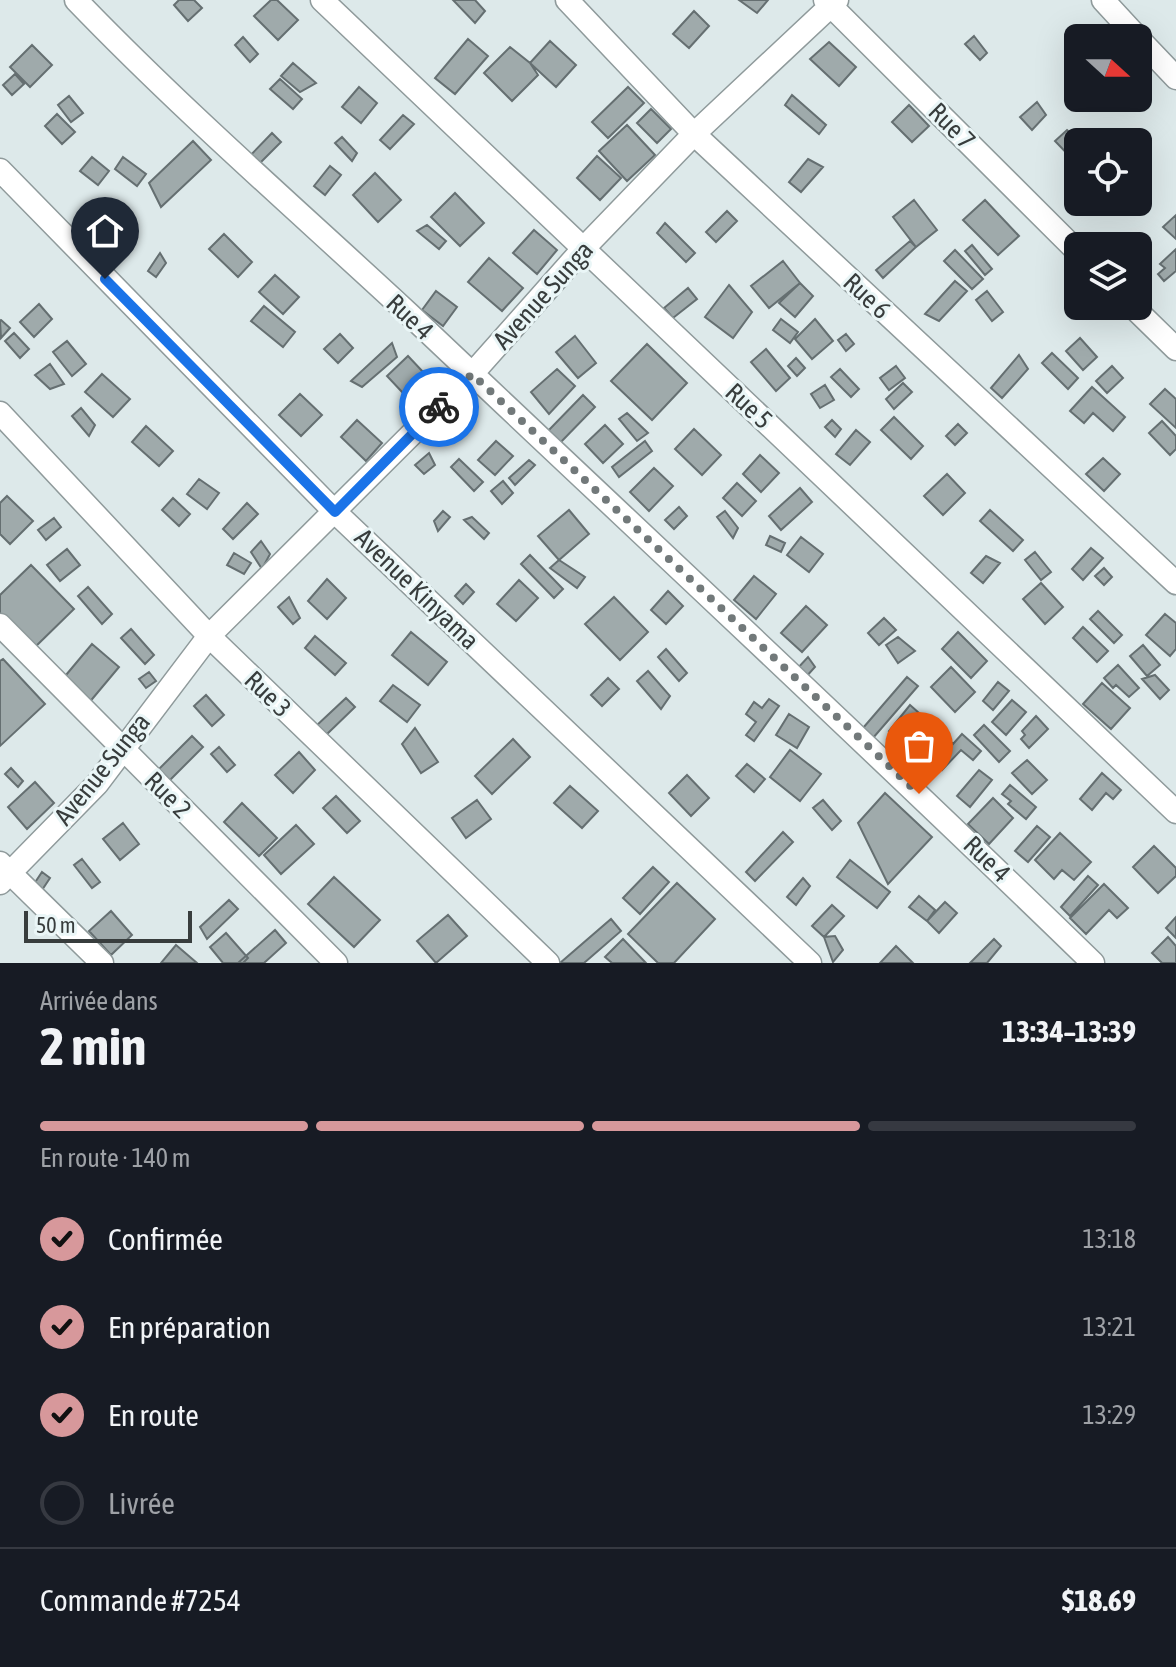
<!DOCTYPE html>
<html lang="fr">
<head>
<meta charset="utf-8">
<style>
  body { margin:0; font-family:"Asap Condensed",sans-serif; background:#242831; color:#f1f3f6; height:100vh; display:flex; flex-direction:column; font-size:30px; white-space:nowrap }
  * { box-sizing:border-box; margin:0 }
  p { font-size:26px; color:#9ea1a6 }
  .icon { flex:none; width:44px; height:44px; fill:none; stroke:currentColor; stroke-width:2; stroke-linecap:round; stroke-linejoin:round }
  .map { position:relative; height:963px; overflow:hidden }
  .side { display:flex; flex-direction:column; background:#171b24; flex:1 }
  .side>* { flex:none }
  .needle { width:52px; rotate:111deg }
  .controls { position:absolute; left:1064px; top:24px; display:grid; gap:16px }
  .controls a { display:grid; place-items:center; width:88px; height:88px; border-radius:12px; background:#171b24; box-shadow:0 8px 32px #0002; font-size:40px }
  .scale { position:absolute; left:24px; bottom:20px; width:168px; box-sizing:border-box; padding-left:8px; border:4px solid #383d3d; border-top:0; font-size:22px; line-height:28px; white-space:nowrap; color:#383d3d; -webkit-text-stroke:6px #eaf6f7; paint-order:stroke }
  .pin { position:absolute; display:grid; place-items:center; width:68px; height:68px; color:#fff; margin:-82px -34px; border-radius:50% 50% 50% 0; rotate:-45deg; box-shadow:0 0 8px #0007 }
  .pin .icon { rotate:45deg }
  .courier { position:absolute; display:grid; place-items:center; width:80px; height:80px; margin:-40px; border:6px solid #1a73e8; border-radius:50%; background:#fff; color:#222; box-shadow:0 2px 10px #0007 }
  .head em { font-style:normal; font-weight:700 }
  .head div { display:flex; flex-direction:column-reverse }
  .head { display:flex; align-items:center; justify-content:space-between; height:136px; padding:0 40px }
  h1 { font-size:52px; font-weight:700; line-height:60px }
  .bar { display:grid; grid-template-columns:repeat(4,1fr); gap:12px 8px; align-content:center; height:96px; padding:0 40px }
  .bar i { height:10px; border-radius:6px; background:#363941 }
  .bar .active { background:#d7989b }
  .bar p { grid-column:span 4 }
  .line { display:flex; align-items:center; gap:20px; padding:0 40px; border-top:2px solid #363941 }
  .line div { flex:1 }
  ol { padding:0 40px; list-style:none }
  li { display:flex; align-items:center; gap:24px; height:88px }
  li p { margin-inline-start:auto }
  li .icon { padding:8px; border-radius:50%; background:#d7989b; color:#111; stroke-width:4 }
  li:last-child { color:#9ea1a6 }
  li i { width:44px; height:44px; border:4px solid #363941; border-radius:50% }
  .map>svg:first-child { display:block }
  .building { fill:#9faaab; stroke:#656f71; stroke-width:2 }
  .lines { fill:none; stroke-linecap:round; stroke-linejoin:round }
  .minor-casing { stroke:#8f9a9b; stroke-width:25 }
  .minor { stroke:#fff; stroke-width:22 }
  .done { stroke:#72797a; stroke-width:8; stroke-dasharray:0 14.4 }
  .route { stroke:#1a73e8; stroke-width:10 }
  .labels { text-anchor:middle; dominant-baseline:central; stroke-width:6; stroke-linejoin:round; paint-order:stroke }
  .street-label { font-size:26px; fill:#383d3d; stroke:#eaf6f7 }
</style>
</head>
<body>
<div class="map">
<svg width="1176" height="963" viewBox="0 0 1176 963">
  <rect width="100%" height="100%" fill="#dde9ea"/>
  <path class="building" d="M179,0H194L202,8L188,21L174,5Z
    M271,0H277L298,20L278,40L254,16Z
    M453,0H475L485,11L475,23Z
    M739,0H768L757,13Z
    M694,11L709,26L689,48L673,34Z
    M974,36L987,53L980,60L965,44Z
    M243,37L258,54L250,62L235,45Z
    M468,39L488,56L455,94L435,78Z
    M550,41L576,65L556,87L530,63Z
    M829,42L856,67L839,86L810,59Z
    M32,45L52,65L30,87L10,67Z
    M510,47L530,63L538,75L512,101L484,73Z
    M293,63L316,83L300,92L281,76Z
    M15,74L24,84L12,95L3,85Z
    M280,79L302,99L293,109L270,89Z
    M359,87L377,103L361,123L342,107Z
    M628,87L644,103L608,138L592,122Z
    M1078,88V98H1101L1087,110L1072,93Z
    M792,95L826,125L819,134L785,105Z
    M69,96L83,113L71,122L58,105Z
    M1037,102L1046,115L1032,130L1020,117Z
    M909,105L929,126L912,142L892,122Z
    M651,109L671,129L657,143L637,123Z
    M57,114L75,132L62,144L45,126Z
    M403,115L414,124L390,149L380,140Z
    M627,125L655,155L627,181L599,151Z
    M1067,130L1080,142L1076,163L1055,141Z
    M272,133L281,142L256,167L244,162Z
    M342,137L357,153L352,161L335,143Z
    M193,141L211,160L161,207L149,183Z
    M597,156L621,178L600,200L577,178Z
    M92,157L109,171L98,185L80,171Z
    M123,157L146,174L137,186L115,169Z
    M808,159L823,167L801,192L789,182Z
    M330,166L341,175L325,195L314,186Z
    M375,173L401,200L378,222L353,195Z
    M455,193L484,223L460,246L431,217Z
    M914,200L937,230L916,247L893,217Z
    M985,200L1019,236L998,255L963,220Z
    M727,211L737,221L716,242L706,232Z
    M1176,215V239L1163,227Z
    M665,223L695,253L686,262L657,233Z
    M427,225L446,241L439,249L417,231Z
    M534,230L557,250L537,274L513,253Z
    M224,234L252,262L238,277L209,249Z
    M910,241L916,247L883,278L876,270Z
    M972,245L992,269L985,275L965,251Z
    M1176,249V271L1164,281L1158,274L1165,268L1160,264Z
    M955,250L983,279L972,289L944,261Z
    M160,253L166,263L156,277L148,271Z
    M489,258L523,288L502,311L468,282Z
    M783,261L800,283L769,308L751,286Z
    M275,275L299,297L283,314L259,292Z
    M955,281L967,291L939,321L925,314Z
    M800,283L813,296L795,317L779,303Z
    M729,285L752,312L733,338L705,317Z
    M688,288L697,299L673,318L664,308Z
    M436,291L457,307L443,326L422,310Z
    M987,291L1003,312L992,321L976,300Z
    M39,304L52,319L34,337L20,322Z
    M264,306L295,332L283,347L251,321Z
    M781,319L798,332L790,343L773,330Z
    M815,319L833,341L812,359L795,339Z
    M1,320L10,328L1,338L0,321Z
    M14,333L29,349L20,358L5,341Z
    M340,334L353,348L338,363L324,349Z
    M846,334L854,344L846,351L838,340Z
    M575,336L596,363L578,378L556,352Z
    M1080,338L1097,357L1083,370L1066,351Z
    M67,341L86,364L72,376L53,352Z
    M392,343L397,357L362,387L351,381Z
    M647,344L687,383L652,420L611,381Z
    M766,349L790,378L776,391L751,362Z
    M1052,353L1078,378L1068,389L1042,363Z
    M1019,355L1028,369L1002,398L991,388Z
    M408,356L424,373L403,393L387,376Z
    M796,358L805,368L797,376L788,366Z
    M50,364L64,384L50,389L35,375Z
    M896,366L905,378L889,390L880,378Z
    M1112,366L1123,378L1107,393L1096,381Z
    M557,369L575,386L549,414L531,392Z
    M840,369L859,389L851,397L831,377Z
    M102,374L130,399L113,417L85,392Z
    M903,383L912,392L894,409L886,399Z
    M825,385L834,400L820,408L811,394Z
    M1092,387L1125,417L1113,431L1093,413L1084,423L1070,411Z
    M1165,389L1176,399V428L1150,404Z
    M300,394L322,415L301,436L279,415Z
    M583,395L595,407L558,445L546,433Z
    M81,408L95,425L89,436L72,416Z
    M627,413L648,433L637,441L619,419Z
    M894,417L923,446L911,459L881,430Z
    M357,420L382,443L366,461L341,437Z
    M832,420L841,429L835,437L825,427Z
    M1162,421L1176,436V449L1170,455L1149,433Z
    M958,424L967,433L955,445L946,436Z
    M605,425L623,444L603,463L585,444Z
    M146,426L173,451L159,466L132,442Z
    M694,429L721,455L702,475L675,449Z
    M856,430L870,442L850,465L836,454Z
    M496,441L513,456L495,475L478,460Z
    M645,441L652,451L619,477L612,467Z
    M429,453L435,465L424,474L415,465Z
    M760,455L779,473L761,492L743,474Z
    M1103,458L1120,474L1104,491L1086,474Z
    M459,459L483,482L474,491L451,467Z
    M529,460L535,465L515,485L509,478Z
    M654,468L673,486L649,511L630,492Z
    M947,474L965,493L943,515L924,496Z
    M199,479L219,493L207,509L187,494Z
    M503,481L513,493L502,504L491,491Z
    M737,483L756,501L742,516L723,498Z
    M800,488L812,502L781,530L769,516Z
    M7,496L33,521L10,544L0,534V503Z
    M173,498L190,514L179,526L162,510Z
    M247,503L258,514L233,539L223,529Z
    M679,507L687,516L674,529L665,520Z
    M569,510L589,534L559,560L538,536Z
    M990,510L1023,540L1013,551L980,521Z
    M443,511L450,517L438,531L434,521Z
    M725,511L738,528L733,538L717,517Z
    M472,517L489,533L484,539L464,520Z
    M54,518L61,527L46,540L38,530Z
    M770,536L785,543L781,552L766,545Z
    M801,537L823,554L809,572L787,555Z
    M261,541L270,554L262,569L251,552Z
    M1091,548L1103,558L1083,580L1072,569Z
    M67,549L80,565L60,581L47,565Z
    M1035,552L1051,572L1041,580L1025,560Z
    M234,553L251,563L244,574L227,565Z
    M530,555L563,589L554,598L521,564Z
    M986,556L1000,563L983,583L971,573Z
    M559,560L585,577L577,588L550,568Z
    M31,565L74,609L32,650L0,618V595Z
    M1104,568L1112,577L1104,585L1095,576Z
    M754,576L776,594L756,619L734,600Z
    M327,579L346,598L327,619L308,601Z
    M519,580L538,598L516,621L497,604Z
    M1041,583L1063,607L1045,624L1023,599Z
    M466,584L474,592L463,604L455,596Z
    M88,587L112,614L102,624L78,596Z
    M668,591L683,606L666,624L651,610Z
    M289,597L300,618L293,624L278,607Z
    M614,597L648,632L620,660L585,624Z
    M806,606L827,625L802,652L781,633Z
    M1098,611L1122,635L1114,643L1090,619Z
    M1165,614L1176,623V649L1170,656L1146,635Z
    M884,618L896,630L879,645L868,633Z
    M1083,627L1108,651L1097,662L1073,638Z
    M131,629L154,655L145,664L121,638Z
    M411,632L447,662L428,685L392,655Z
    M958,632L987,661L971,678L942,649Z
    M315,636L346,663L335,675L305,648Z
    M898,637L915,651L898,663L886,645Z
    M92,644L119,667L88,704L61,681Z
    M1143,645L1160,665L1147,676L1130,656Z
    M666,649L687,673L679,681L658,657Z
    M808,657L815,667L805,678L796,670Z
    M3,659L45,704L0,746V661Z
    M1118,665L1139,688L1129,697L1116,685L1113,688L1104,678Z
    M951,667L975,692L955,712L931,687Z
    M648,671L670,696L661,709L637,681Z
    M149,672L156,681L146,688L139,679Z
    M1155,675L1169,690L1160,699L1142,679Z
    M907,677L918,686L873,738L863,728Z
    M608,678L619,689L602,706L591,695Z
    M998,682L1009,691L993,710L983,701Z
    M1102,683L1130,708L1111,729L1083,704Z
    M393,685L420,705L407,722L380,701Z
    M206,695L224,715L212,726L194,706Z
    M346,698L355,707L325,736L316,726Z
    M769,699L779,706L754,741L746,735L756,722L746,714L754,702L762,708Z
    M1012,700L1026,712L1006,735L992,722Z
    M910,705L945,736L924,761L889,731Z
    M789,714L809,727L797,748L776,735Z
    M1036,716L1048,729L1029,748L1021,739L1025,735L1022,731Z
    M984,725L1010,751L999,762L974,735Z
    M415,728L438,762L421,773L402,744Z
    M962,734L981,751L973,760L961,750L942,770L930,759L948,739L953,744Z
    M192,736L203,747L168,782L157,771Z
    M513,739L530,757L492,794L475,776Z
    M219,747L235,765L227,772L211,754Z
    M790,750L821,774L800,801L770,777Z
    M299,752L315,770L293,793L275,775Z
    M1027,760L1047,780L1032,794L1012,773Z
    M747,764L765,779L754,792L736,776Z
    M11,768L23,781L18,787L5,774Z
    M979,770L992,780L970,807L957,796Z
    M1102,773L1121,790L1113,799L1106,793L1092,810L1080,799Z
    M687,775L709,798L691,816L669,793Z
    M35,782L54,803L27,829L8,807Z
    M1010,785L1036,807L1026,819L1008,804L1011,801L1002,794Z
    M570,786L598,811L582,828L554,803Z
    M885,793L932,837L888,884L858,823Z
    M336,796L360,821L347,833L323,808Z
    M993,798L1013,818L989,844L968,824Z
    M477,800L491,819L466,838L452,818Z
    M823,800L841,821L832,830L813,808Z
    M242,803L277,838L259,856L224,822Z
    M123,823L139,844L120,860L103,839Z
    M296,825L314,844L281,874L264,855Z
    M1037,826L1050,837L1028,862L1015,851Z
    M783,832L793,842L755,881L746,872Z
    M1060,833L1091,862L1074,880L1062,870L1054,879L1035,860Z
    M1154,846L1176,868V876L1158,893L1133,867Z
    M82,859L100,882L92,888L74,865Z
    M850,860L890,892L877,908L837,877Z
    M653,867L669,882L640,914L623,898Z
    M42,872L50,878L42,890L34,884Z
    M1088,876L1098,885L1070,916L1061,907Z
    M334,877L380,920L354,947L308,904Z
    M803,878L810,886L796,905L787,897Z
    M677,883L715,919L674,963H658L628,934Z
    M1104,884L1128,908L1117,918L1109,910L1086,934L1070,918Z
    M919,896L935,910L927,921L909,907Z
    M229,900L238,909L207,939L200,927Z
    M945,902L957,913L939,933L927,921Z
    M832,905L844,916L824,937L812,926Z
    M111,911L132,935L111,955L89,931Z
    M448,915L467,936L436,963L417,941Z
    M1176,917V938L1166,928Z
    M611,919L621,931L584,963H560Z
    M275,930L286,943L264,963H238Z
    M226,933L248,958L243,963H223L210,947Z
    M835,936L843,950L833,962L824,937Z
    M1168,937L1176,946V963H1162L1152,953Z
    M623,939L646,963H612L605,957Z
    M994,939L1001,946L987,963H970Z
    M176,945L197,963H161Z
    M896,946L913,963H880Z"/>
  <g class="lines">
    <defs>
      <path id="minor" d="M76,0C182,110 297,210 409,314C637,530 868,744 1093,963
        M322,0L1176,812
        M567,0L694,134L1176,583
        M825,0L1078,252
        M1103,0L1138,38
        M1138,38L1176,78
        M0,170L335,512L810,963
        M1132,306L1176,349
        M0,413L209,636L548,963
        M0,625L336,963
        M0,863L102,963
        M0,883L97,784L209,636L472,374L583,249L694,134L837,0"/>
    </defs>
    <use href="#minor" class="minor-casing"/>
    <use href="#minor" class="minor"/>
  </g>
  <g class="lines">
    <path class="done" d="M439,407L472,374L919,794"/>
    <path class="route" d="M105,279L335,512L439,407"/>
  </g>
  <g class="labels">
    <g class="street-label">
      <text transform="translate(952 126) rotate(45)">Rue 7</text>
      <text transform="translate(543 295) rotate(-48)">Avenue Sunga</text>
      <text transform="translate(867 296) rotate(43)">Rue 6</text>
      <text transform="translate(410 317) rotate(43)">Rue 4</text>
      <text transform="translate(749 406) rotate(43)">Rue 5</text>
      <text transform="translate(417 589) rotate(44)">Avenue Kinyama</text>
      <text transform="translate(268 694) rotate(44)">Rue 3</text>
      <text transform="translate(102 769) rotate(-51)">Avenue Sunga</text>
      <text transform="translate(168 795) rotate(45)">Rue 2</text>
      <text transform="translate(987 859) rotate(44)">Rue 4</text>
    </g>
  </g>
</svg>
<div class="controls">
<a><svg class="needle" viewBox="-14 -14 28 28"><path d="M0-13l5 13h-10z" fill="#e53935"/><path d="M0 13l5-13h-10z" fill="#9ea1a6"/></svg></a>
<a><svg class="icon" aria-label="locate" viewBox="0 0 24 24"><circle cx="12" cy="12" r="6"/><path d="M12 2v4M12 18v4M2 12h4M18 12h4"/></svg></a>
<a><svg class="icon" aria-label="layers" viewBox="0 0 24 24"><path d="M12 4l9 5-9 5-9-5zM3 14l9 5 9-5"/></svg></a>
</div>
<div class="scale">50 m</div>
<div class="pin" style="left:919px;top:794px;background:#ea580c"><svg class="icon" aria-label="bag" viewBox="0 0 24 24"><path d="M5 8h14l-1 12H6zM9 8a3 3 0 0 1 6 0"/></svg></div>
<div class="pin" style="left:105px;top:279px;background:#1f2937"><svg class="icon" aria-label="home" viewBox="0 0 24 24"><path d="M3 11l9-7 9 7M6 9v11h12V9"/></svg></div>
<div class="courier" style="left:439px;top:407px"><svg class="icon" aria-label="bike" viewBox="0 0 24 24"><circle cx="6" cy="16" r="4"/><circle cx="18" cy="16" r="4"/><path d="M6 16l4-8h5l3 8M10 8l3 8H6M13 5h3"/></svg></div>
</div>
<section class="side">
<div class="head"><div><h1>2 min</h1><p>Arrivée dans</p></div><em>13:34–13:39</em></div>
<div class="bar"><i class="active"></i><i class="active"></i><i class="active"></i><i></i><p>En route · 140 m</p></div>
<ol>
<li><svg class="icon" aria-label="check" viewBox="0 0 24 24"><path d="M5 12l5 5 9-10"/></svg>Confirmée<p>13:18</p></li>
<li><svg class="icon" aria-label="check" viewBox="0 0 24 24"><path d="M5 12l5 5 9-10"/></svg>En préparation<p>13:21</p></li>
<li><svg class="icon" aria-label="check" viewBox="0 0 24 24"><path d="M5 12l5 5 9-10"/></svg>En route<p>13:29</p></li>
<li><i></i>Livrée</li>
</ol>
<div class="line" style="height:104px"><div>Commande #7254</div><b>$18.69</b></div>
</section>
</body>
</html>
